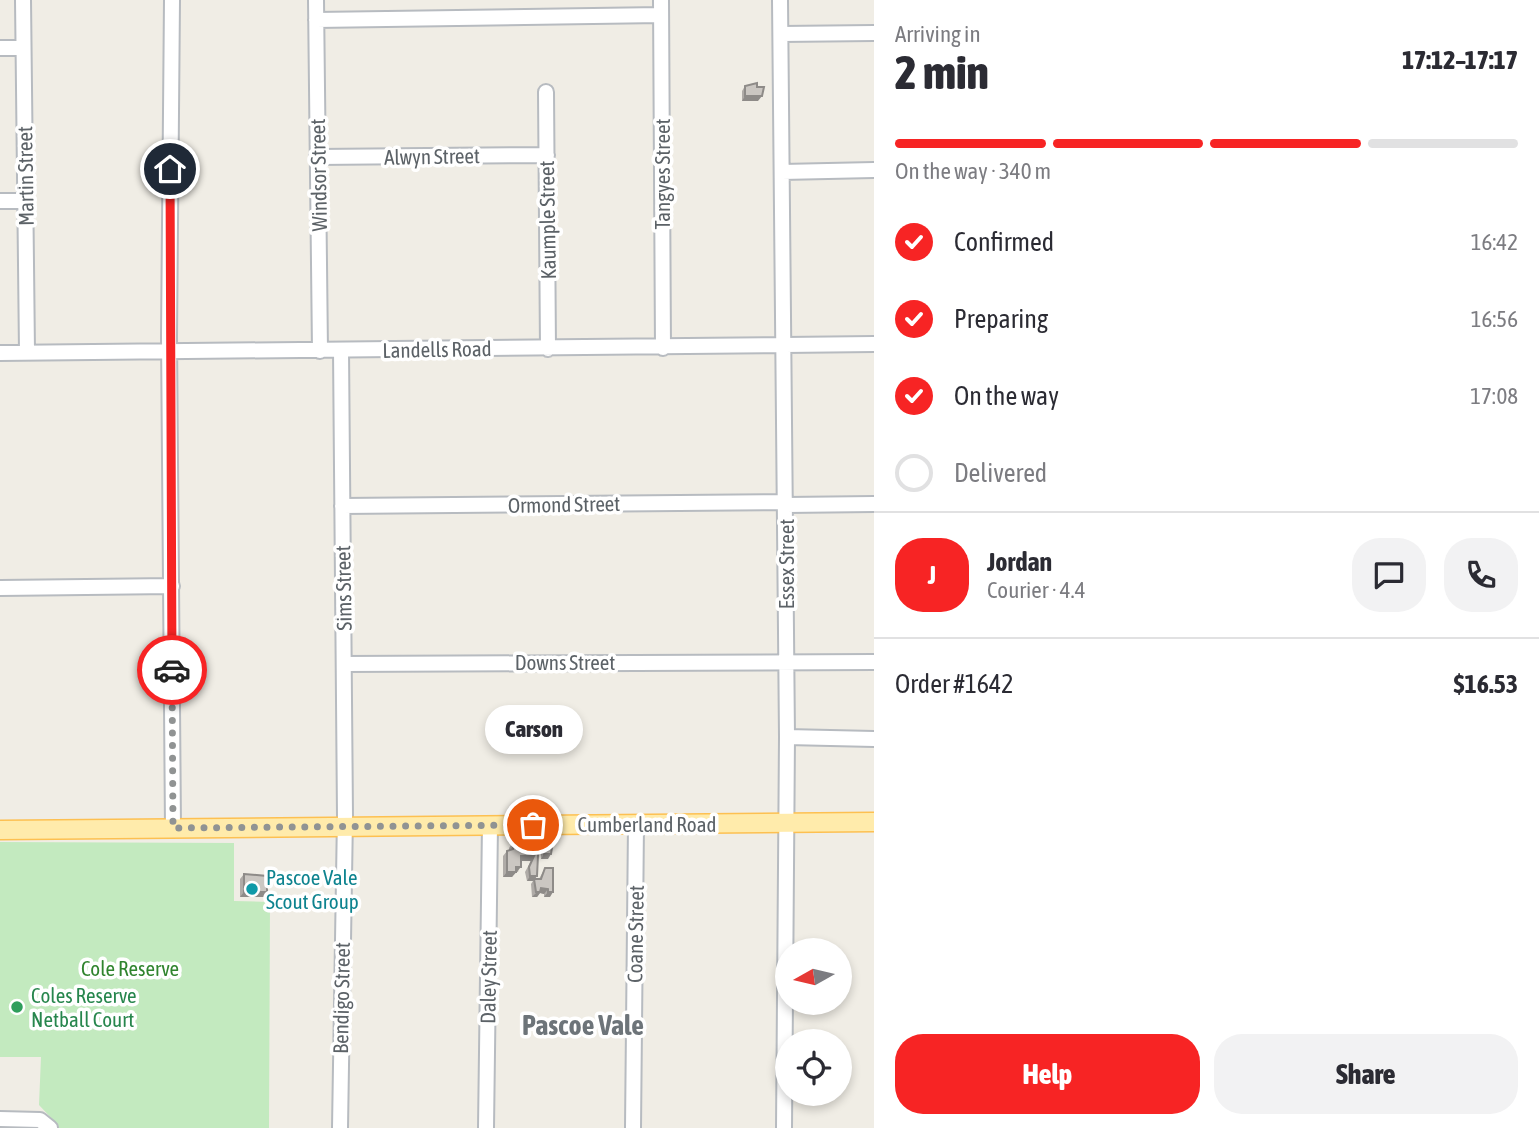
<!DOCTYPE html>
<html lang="en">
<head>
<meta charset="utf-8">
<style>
  body { margin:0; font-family:"Asap Condensed",sans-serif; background:#f2f2f3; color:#2b2b33; height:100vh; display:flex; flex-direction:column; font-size:26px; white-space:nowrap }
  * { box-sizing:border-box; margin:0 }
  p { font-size:23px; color:#7c7c81 }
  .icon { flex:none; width:38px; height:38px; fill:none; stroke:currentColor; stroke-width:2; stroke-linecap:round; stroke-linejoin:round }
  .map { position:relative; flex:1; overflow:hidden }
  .side { display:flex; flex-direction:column; background:#fff; width:665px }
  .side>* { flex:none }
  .needle { width:46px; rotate:262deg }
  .fabs { position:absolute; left:775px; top:938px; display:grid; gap:14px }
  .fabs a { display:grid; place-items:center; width:77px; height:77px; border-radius:50%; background:#fff; box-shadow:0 4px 10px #0003; font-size:35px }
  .pin { position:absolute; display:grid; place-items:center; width:60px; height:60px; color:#fff; margin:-30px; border:4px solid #fff; border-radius:50%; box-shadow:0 2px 7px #0007 }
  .courier { position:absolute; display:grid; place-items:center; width:70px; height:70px; margin:-35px; border:5px solid #f72424; border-radius:50%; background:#fff; color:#222; box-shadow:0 2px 9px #0007 }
  .bubble { position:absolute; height:49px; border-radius:24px; background:#fff; box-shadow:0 4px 10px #0003; font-size:23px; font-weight:800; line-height:49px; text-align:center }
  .head em { font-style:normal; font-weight:800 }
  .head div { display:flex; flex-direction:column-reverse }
  .head { display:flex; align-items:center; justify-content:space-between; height:119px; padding:0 21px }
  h1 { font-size:46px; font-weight:800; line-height:52px }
  .bar { display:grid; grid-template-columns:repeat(4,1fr); gap:10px 7px; align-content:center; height:84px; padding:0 21px }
  .bar i { height:9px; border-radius:5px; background:#e1e1e2 }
  .bar .current { background:#f72424 }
  .bar p { grid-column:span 4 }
  .line { display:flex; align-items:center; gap:18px; padding:0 21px; border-top:2px solid #e1e1e2 }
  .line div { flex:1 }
  .round { display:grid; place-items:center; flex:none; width:74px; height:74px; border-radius:28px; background:#f2f2f3 }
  ol { padding:0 21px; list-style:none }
  li { display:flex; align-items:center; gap:21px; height:77px }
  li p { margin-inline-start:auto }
  li .icon { padding:7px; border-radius:50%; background:#f72424; color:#fff; stroke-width:4 }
  li:last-child { color:#7c7c81 }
  li i { width:38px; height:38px; border:4px solid #e1e1e2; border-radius:50% }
  .button { display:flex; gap:14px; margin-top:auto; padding:14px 21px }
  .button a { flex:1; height:80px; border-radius:28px; background:#f72424; color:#fff; font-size:28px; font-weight:800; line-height:80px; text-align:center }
  .button a+a { background:#f2f2f3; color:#2b2b33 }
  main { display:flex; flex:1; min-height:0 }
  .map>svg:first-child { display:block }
  .green { fill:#c3eabf }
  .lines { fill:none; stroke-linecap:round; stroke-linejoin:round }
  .minor-casing { stroke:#b7bbc0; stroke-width:18 }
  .major-casing { stroke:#fdc051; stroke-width:21 }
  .minor { stroke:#fff; stroke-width:14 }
  .major { stroke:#ffebab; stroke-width:18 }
  .wall { fill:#afaba7 }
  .shaded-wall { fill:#8e8b88 }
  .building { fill:#cbc7c2; stroke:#8e8b88; stroke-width:2 }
  .done { stroke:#909393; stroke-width:7; stroke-dasharray:0 12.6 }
  .route { stroke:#f72424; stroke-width:9 }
  .culture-dot { fill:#0f9aa8; stroke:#fff; stroke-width:2.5 }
  .leisure-dot { fill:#2e9e5b; stroke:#fff; stroke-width:2.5 }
  .labels { text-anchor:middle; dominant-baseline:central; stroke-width:7; stroke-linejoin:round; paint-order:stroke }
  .street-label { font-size:21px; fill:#5c6267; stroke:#fff }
  .culture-label { font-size:21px; fill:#0d838f; stroke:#fff; text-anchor:start }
  .park-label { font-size:21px; fill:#30842e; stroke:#fff }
  .leisure-label { font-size:21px; fill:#27864d; stroke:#fff; text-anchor:start }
  .district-label { font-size:28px; font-weight:bold; fill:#6d7479; stroke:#fff }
</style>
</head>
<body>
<main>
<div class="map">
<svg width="874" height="1128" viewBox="0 0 874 1128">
  <rect width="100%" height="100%" fill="#f0ede5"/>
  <path class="green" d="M0,842L234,843V901L270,902L269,1128H55V1122L39,1105L41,1057H0Z"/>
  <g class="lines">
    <defs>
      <path id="minor" d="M23,0L27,352
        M172,0L169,337L173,828
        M316,0L320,351
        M661,0L663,348
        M780,0L787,737L784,1128
        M316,20L661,15
        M781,34L874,33
        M0,48H23
        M546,92L548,349
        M317,157L547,155
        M782,172L874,170
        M0,201H25
        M0,353L874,344
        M786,505L874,504
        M342,506L786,502
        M0,588L172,586
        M344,664L874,662
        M787,737L874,739
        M0,1119L40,1120L50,1128
        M340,1128L345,816L341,350
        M486,1128L490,825
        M633,1128L636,824"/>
      <path id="major" d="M0,830L874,822"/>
    </defs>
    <use href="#minor" class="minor-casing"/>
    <use href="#major" class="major-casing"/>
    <use href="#minor" class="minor"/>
    <use href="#major" class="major"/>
  </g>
  <path class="wall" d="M745,86L757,87L758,101H742V91Z
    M521,835H539L537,876L535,879H539L545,868L550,897H544V894L540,893L537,897H532L531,884L533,881H527L525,872L531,861H521L518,872H515L512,877H503V856L507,851L509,850V848L513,843H518V840Z
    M544,835L548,859H541V840Z
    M244,874L267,892L264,897H240V879Z"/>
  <path class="shaded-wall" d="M745,96H762L758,101H742Z
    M544,854H551L548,859H541Z
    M521,856H534L531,861H518Z
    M516,867H521L512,877H503L507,872Z
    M530,876H537L533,881H527Z
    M541,888L548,889L544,894L540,893L537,897H532Z
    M244,892H267L264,897H240Z
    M548,892H553L550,897H544Z"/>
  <path class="building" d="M757,83V87H764L762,96H745V86Z
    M521,835H539L537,876H530L529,867L534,856H521V867H516V872H507V851L513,849V843H521Z
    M544,835H554L551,854H544Z
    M545,868H553V892H548V889L541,888L540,892H536L534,879H541Z
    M244,874L267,876V892H244Z"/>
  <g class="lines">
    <path class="done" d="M172,670L173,828L533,825"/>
    <path class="route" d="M170,169L172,670"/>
  </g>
  <circle class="culture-dot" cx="252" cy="889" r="7"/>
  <circle class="leisure-dot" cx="17" cy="1007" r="7"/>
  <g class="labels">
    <g class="street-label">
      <text transform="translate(432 156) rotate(-1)">Alwyn Street</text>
      <text transform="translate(662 174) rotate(-90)">Tangyes Street</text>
      <text transform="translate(318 175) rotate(-91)">Windsor Street</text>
      <text transform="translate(25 176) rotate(-91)">Martin Street</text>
      <text transform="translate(547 220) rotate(-91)">Kaumple Street</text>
      <text transform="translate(437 349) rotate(-1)">Landells Road</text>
      <text transform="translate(564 504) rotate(-1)">Ormond Street</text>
      <text transform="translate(786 564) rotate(-90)">Essex Street</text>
      <text transform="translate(343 588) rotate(-91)">Sims Street</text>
      <text x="565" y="662">Downs Street</text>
      <text x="647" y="824">Cumberland Road</text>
      <text transform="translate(635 934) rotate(-89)">Coane Street</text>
      <text transform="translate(488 977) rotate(-89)">Daley Street</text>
      <text transform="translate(341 998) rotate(-89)">Bendigo Street</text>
    </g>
    <g class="culture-label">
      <text x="266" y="877">Pascoe Vale<tspan x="266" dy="24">Scout Group</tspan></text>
    </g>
    <g class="park-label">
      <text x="130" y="968">Cole Reserve</text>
    </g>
    <g class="leisure-label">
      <text x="31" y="995">Coles Reserve<tspan x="31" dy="24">Netball Court</tspan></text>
    </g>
    <g class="district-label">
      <text x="583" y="1025">Pascoe Vale</text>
    </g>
  </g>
</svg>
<div class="fabs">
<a><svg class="needle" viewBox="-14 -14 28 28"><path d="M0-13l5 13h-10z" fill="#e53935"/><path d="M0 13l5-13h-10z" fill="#7c7c81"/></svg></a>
<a><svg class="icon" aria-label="locate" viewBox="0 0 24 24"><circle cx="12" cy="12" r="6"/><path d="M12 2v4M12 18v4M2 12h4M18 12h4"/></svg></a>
</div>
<div class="pin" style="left:533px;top:825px;background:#ea580c"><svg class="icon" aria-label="bag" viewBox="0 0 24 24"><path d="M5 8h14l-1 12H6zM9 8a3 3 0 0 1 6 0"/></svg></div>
<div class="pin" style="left:170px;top:169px;background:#1f2937"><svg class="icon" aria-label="home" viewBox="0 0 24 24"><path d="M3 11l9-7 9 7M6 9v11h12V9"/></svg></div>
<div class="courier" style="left:172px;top:670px"><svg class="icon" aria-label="car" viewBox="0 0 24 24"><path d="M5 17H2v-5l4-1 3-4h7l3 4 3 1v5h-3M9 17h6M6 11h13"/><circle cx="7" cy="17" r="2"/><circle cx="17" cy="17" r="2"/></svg></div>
<div class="bubble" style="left:485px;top:705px;width:98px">Carson</div>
</div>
<section class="side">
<div class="head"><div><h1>2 min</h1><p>Arriving in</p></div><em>17:12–17:17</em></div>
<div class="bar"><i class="current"></i><i class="current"></i><i class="current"></i><i></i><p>On the way · 340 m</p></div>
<ol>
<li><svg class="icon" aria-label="check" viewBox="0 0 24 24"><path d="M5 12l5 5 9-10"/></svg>Confirmed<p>16:42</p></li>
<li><svg class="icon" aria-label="check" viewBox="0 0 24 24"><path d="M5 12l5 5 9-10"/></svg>Preparing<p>16:56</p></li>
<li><svg class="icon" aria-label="check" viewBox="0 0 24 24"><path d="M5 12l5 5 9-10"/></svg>On the way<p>17:08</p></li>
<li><i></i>Delivered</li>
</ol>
<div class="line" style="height:126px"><b class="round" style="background:#f72424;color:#fff">J</b><div><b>Jordan</b><p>Courier · 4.4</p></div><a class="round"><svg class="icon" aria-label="chat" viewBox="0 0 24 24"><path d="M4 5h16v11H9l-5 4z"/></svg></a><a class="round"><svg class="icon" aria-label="phone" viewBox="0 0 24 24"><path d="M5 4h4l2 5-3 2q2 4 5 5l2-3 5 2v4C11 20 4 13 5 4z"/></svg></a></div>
<div class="line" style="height:91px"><div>Order #1642</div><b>$16.53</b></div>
<div class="button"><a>Help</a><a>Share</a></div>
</section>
</main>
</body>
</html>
